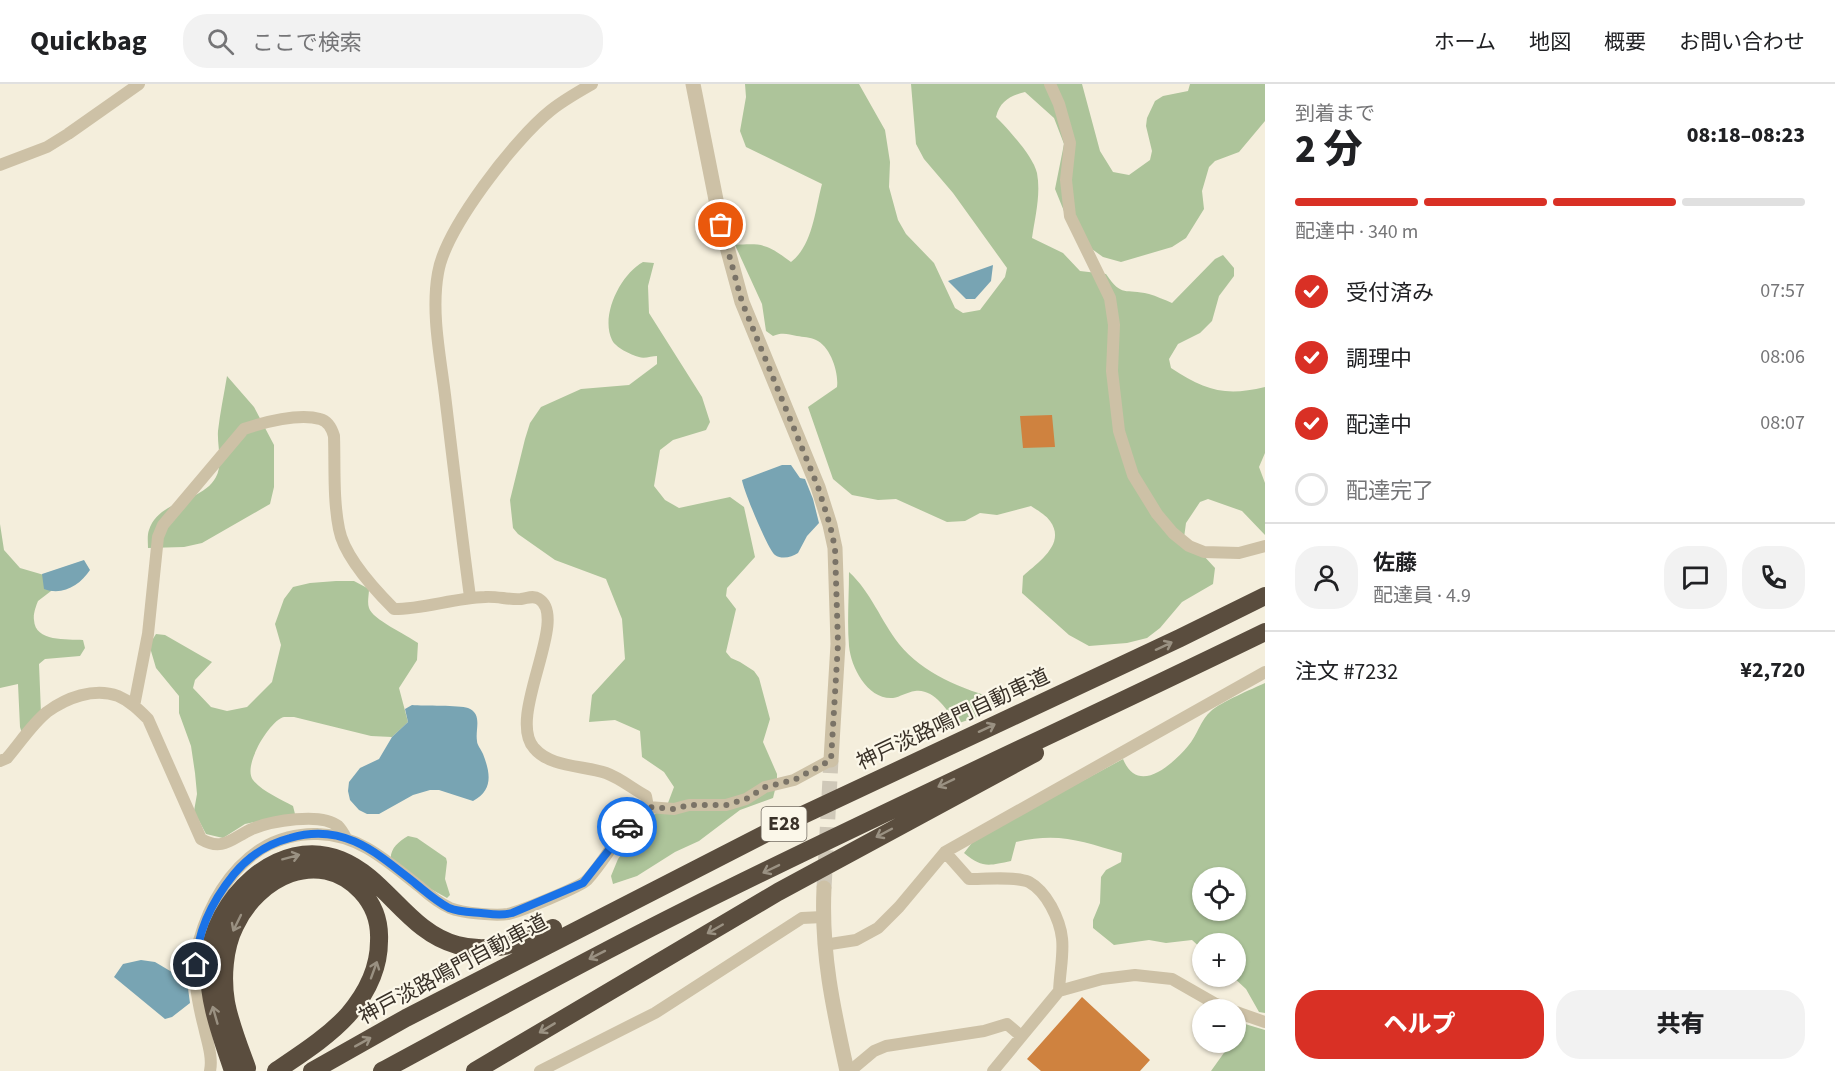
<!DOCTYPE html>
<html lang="ja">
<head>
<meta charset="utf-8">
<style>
  body { margin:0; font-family:"Source Sans 3","Noto Sans JP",sans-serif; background:#f2f2f2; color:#202124; height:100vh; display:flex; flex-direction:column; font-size:22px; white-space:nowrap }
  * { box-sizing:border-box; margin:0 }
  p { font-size:20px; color:#757577 }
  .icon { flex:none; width:33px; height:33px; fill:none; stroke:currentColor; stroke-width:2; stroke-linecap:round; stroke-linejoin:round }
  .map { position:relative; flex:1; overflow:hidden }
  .panel { display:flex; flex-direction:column; background:#fff; width:570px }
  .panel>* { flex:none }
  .fabs { position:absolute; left:1192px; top:783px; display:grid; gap:12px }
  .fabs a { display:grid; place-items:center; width:54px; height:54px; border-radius:50%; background:#fff; box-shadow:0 2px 4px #0004; font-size:30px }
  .pin { position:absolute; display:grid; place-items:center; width:51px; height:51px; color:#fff; margin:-26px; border:3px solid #fff; border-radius:50%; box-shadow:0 2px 6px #0007 }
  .courier { position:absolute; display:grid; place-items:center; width:60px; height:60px; margin:-30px; border:4px solid #1a73e8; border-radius:50%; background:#fff; color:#222; box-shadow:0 2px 8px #0007 }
  .overview em { font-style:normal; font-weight:800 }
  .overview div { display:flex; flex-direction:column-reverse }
  .overview { display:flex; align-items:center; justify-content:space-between; height:102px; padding:0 30px }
  h1 { font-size:39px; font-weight:800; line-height:45px }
  .bar { display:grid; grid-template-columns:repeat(4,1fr); gap:9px 6px; align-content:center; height:72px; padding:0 30px }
  .bar i { height:8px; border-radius:4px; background:#e0e0e0 }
  .bar .current { background:#d93025 }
  .bar p { grid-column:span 4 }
  .line { display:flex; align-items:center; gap:15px; padding:0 30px; border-top:2px solid #e0e0e0 }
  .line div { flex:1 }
  .round { display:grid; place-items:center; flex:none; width:63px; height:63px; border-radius:24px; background:#f2f2f2 }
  ol { padding:0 30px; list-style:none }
  li { display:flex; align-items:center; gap:18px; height:66px }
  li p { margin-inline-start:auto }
  li .icon { padding:6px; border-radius:50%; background:#d93025; color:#fff; stroke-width:4 }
  li:last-child { color:#757577 }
  li i { width:33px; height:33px; border:3px solid #e0e0e0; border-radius:50% }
  .button { display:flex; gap:12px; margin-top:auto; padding:12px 30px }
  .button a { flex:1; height:69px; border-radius:24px; background:#d93025; color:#fff; font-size:24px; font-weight:800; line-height:69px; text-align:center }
  .button a+a { background:#f2f2f2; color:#202124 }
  header { display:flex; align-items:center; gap:36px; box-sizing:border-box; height:84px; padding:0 30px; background:#fff; border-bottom:2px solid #e0e0e0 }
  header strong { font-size:28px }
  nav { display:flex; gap:33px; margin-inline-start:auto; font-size:21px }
  .search { width:420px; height:54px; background:#f2f2f2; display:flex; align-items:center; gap:15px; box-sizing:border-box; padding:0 21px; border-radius:24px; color:#757577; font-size:22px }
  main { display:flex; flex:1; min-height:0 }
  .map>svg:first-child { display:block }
  .green { fill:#adc49a; fill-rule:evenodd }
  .water { fill:#78a4b3 }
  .building { fill:#cf823f }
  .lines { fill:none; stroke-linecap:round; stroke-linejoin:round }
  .tertiary-tunnel { stroke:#cfc8b8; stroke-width:15; stroke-dasharray:15 8; stroke-linecap:butt }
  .minor { stroke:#cdc1a6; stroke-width:12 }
  .tertiary { stroke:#cdc1a6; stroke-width:15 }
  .motorway { stroke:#5a4d3e; stroke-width:18 }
  .oneway { stroke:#9a9182 }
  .done { stroke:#7a7367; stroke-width:6; stroke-dasharray:0 10.8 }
  .route { stroke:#1a73e8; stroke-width:8 }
  .labels { text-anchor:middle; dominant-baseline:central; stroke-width:4.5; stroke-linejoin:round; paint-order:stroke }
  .shield { fill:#fbf7e9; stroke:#736c62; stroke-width:1.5 }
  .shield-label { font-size:20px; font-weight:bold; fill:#393128 }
  .street-label { font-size:21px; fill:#393128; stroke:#fbf7e9 }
</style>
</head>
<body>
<header>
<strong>Quickbag</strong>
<div class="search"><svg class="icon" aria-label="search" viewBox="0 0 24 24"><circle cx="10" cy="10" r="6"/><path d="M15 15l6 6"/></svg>ここで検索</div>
<nav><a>ホーム</a><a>地図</a><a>概要</a><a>お問い合わせ</a></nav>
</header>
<main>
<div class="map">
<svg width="1265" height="987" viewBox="0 0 1265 987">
  <rect width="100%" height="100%" fill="#f4eedc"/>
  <path class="green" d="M745,0H859L885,46L890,78L889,103L898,136L906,150L934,179L955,224L963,229L980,226L1005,193L1007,184L953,109L924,75L916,60L911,0H1082L1100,67L1113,88L1129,91L1150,76L1152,67L1146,42L1147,34L1155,17L1163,12L1188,7L1190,0H1265V37L1239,68L1215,77L1209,83L1202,107L1204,125L1186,154L1172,163L1121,178L1103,173L1078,155L1072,147L1055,105L1064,60L1054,34L1025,8C1010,12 1000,17 996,33C1008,45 1033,72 1037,89C1041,111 1035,133 1032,154L1063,169L1080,187L1106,190C1122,214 1125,204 1149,210C1156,212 1165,216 1172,219L1215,175L1223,171L1234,184V192L1219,212L1212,237L1200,249L1178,260L1169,275L1171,284C1205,306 1224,313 1265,303V369L1259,383L1265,399V451L1242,427L1208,415L1200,418L1186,439L1183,461L1203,471L1215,484L1213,500L1182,518L1160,544L1147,554L1127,559L1089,562L1069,551L1022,509L1023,492C1037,479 1067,460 1050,437C1046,431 1037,426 1031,422L997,431L980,429L965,437L947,438L896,415L878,416L852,411L833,395L808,323L837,303C839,288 830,262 816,256C810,253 803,253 797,252C788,250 782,248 773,252L766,247L762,220L735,161C765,159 768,161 791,178C813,161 815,126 822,100L746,63L740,47L746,13Z
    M643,178L654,179L648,202L649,229L702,313L710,338L706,346L673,356L660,366L654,402L665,416L679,424L730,413L744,423L755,473L727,504L726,512L736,525L726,568L731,574L740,578L754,587L759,594L770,635L763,658L777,690V698L773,714L740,726L699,757L675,768L637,792L613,800L611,792L618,775L649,735L668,719L674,703L664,688L642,673L640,647L615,636L589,638L592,611L625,575L622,535L606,495L555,476L518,450L513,444L510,416L525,355L530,339L541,323L581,305L629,301L657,280V272C652,272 644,275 639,273C631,271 615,263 612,256C600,231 621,190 643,178Z
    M227,292L254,323L274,361V403L270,420L202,459L184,463L148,464C148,459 147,451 149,446C159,415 202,419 216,393C223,380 217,361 218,347C220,329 224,310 227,292Z
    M0,440L4,466L20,484L44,491L55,504L38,517C36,522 33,530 34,536C35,558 67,555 83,556L85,564L80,572L45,575L39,580L41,629L25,659L20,643L18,600L0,604Z
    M849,488C871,508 881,537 899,560C922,589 963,606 999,615L997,623L980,632L956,640C948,626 933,604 915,607C907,608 900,613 893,614C868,616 851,584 849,562C847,538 849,512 849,488Z
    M336,497H354L369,505C369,511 367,518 369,524C372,535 407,551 418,559L417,576L399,604L408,638L392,653L371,652L294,633C293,633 286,633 284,633C270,636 242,682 253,696C263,708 281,715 293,722L295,730L245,740L223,754L206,750L194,727L197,710L195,689L191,662L179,629V612L156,584L151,567V558L156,550L165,551L212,578L195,596L193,604L211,623L227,627L247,623L272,598L281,561L275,540L284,515L293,503L310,499Z
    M1265,599V929L1259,928L1246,905L1233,893L1236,892V860H1203V866L1192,856L1166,859L1149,856L1114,861L1093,844V836L1100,819L1101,793L1106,786L1121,778L1122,769C1081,757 1059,748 1016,758L1011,777C988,782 982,784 964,769L975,755L1123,675C1138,712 1172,681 1188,662C1197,652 1201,635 1211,627C1221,618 1252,605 1265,599ZM1203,794H1236V826H1203Z
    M408,752L417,754L446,774L447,778L445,795L450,811L447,814L420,799L391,778C389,765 398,758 408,752Z
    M1245,940L1265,946V987H1211L1231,959L1236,958V952Z"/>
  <path class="water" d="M993,181L991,197L975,215H966L948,197Z
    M782,381H791L800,394L805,395L813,415L819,439L807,452L798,469C792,473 782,476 775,471C768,466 743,405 742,396Z
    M84,476L90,486C80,501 63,512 44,505L42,490Z
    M412,621C424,622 459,621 468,624C483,630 475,645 477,657C477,661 481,665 483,670C490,688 494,706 473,717L439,706H430L413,711L379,730H367L359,726L350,716L348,707L349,698L360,684L379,675L392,653L408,638L405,625Z
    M141,876L155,878L187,897L190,919L172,933L165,935L114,893L123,880Z"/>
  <path class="building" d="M1052,331L1055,363L1023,364L1020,332Z
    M1082,913L1150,976L1140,987H1041L1027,975Z"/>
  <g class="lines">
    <path class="tertiary-tunnel" d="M824,804L831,676"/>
    <path class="minor" d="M1050,0L1059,20L1070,59L1066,96L1070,132L1110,214L1114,241L1112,287L1119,347L1133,391L1157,430L1173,449L1189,462L1204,468L1239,469L1265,462
      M0,81L47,63L68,50L139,0
      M470,513C461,446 453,378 445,311C440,271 431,228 438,189C445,145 515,55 550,27C562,17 578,8 592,0
      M134,622L148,550L158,453L163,441L244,345C264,338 299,329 320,335C328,337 332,345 334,352C335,383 333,415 339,445C344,472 375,506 394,525C424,525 454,514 485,513C497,512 509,516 521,515C528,514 533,511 539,515C570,534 506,633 534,664C551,684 583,681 606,689C620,694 633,705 646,712L648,723
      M0,677L7,674C20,659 32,640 47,628C66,614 94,603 118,612C130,617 139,626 148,635L201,755C223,768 232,754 252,745C271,737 321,728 338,742C341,745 344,750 346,754
      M945,768L969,795C985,795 1015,792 1029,798C1038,803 1046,813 1051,822C1069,855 1061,871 1059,907
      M824,861L856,856L878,844L899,823L945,768L1265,588
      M1236,928L1265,938
      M210,987C213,973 207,957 204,943C197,916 191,884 199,857C209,821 229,786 261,765C277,755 299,749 318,750C360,751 388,778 420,803C429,811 439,819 450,824C462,829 495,832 508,830C519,828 580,803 587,796C609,772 621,742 648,723L674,725L689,721H726L746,715L765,703L794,696L831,676
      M540,987L655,929L802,834L823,833
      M850,987L874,967L886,962L984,947L1007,940L1021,952
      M993,987L1059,907L1102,895L1135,891L1172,895L1214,919L1231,926"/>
    <path class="tertiary" d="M693,0L721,141L742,218L818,403L830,441L835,464L838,560L831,676
      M824,804C821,869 833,924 847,987"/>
    <path class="motorway" d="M247,984C239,962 230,940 226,918C222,894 224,864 235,842C257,794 318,762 361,807C374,821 380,838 379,857C379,884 366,910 348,931C328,953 301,970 276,987
      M233,987C221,951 207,915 209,877C213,816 278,750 341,776C386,794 408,848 457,861C490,870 524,859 553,844
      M312,987L406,934L790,737L1180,554L1265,512
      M382,987C482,933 582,878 684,827C876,731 1072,642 1265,548
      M475,987L778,808L1035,669"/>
  </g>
  <defs><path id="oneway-shaft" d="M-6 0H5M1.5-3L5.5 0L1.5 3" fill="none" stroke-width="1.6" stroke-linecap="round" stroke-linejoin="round" transform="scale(1.5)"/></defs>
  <g class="oneway">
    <use href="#oneway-shaft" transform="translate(1164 562) rotate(-25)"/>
    <use href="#oneway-shaft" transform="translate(987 644) rotate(-25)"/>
    <use href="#oneway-shaft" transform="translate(946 699) rotate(154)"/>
    <use href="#oneway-shaft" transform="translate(884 749) rotate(152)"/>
    <use href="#oneway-shaft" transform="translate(291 773) rotate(-15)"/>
    <use href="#oneway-shaft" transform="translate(771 785) rotate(154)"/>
    <use href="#oneway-shaft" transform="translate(237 839) rotate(116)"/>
    <use href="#oneway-shaft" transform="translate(715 845) rotate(150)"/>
    <use href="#oneway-shaft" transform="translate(597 871) rotate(153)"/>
    <use href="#oneway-shaft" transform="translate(374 886) rotate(-70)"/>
    <use href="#oneway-shaft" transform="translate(215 931) rotate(-106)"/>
    <use href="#oneway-shaft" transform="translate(547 944) rotate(149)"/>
    <use href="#oneway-shaft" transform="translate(363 958) rotate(-29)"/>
  </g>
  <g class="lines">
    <path class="done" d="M627,743L648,723L674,725L689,721H726L746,715L765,703L794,696L831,676L838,560L835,464L830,441L818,403L742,218L721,141"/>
    <path class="route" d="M196,881C197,847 213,816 234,790C249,772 267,760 290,754C344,738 377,769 416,800C426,808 437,818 449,824C459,828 470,828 481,829C491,830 501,832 512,829L583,799L627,743"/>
  </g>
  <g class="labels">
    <rect class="shield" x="761.5" y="723" width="45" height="34" rx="4.5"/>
    <g class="shield-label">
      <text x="784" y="740">E28</text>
    </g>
    <g class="street-label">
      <text transform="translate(953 635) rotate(-25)">神戸淡路鳴門自動車道</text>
      <text transform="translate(453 885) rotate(-28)">神戸淡路鳴門自動車道</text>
    </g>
  </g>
</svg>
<div class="fabs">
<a><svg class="icon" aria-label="locate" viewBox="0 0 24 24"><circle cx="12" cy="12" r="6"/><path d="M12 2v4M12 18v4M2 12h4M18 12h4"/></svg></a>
<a>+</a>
<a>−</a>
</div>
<div class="pin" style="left:721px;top:141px;background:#ea580c"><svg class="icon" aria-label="bag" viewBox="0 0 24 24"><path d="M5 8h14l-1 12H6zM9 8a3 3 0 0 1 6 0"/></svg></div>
<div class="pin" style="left:196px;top:881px;background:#1f2937"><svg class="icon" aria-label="home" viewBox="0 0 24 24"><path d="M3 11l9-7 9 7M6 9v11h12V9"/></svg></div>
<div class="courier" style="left:627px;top:743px"><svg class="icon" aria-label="car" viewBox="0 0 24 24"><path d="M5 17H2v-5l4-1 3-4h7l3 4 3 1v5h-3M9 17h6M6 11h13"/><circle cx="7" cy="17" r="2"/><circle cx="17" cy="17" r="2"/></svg></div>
</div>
<section class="panel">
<div class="overview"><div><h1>2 分</h1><p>到着まで</p></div><em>08:18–08:23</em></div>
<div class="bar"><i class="current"></i><i class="current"></i><i class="current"></i><i></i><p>配達中 · 340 m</p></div>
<ol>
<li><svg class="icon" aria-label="check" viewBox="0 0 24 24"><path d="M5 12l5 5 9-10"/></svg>受付済み<p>07:57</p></li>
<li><svg class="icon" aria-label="check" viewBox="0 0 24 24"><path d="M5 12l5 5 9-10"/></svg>調理中<p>08:06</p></li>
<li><svg class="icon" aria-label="check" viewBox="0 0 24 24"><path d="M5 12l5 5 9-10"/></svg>配達中<p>08:07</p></li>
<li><i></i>配達完了</li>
</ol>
<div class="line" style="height:108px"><a class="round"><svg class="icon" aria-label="person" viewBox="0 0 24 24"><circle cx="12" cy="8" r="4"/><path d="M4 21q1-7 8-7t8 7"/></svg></a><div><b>佐藤</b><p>配達員 · 4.9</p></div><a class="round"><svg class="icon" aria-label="chat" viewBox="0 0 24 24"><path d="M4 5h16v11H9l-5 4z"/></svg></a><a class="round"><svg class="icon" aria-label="phone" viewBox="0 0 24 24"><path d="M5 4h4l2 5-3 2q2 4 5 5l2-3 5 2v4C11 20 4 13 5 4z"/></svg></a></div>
<div class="line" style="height:78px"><div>注文 #7232</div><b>¥2,720</b></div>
<div class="button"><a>ヘルプ</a><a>共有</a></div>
</section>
</main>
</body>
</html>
